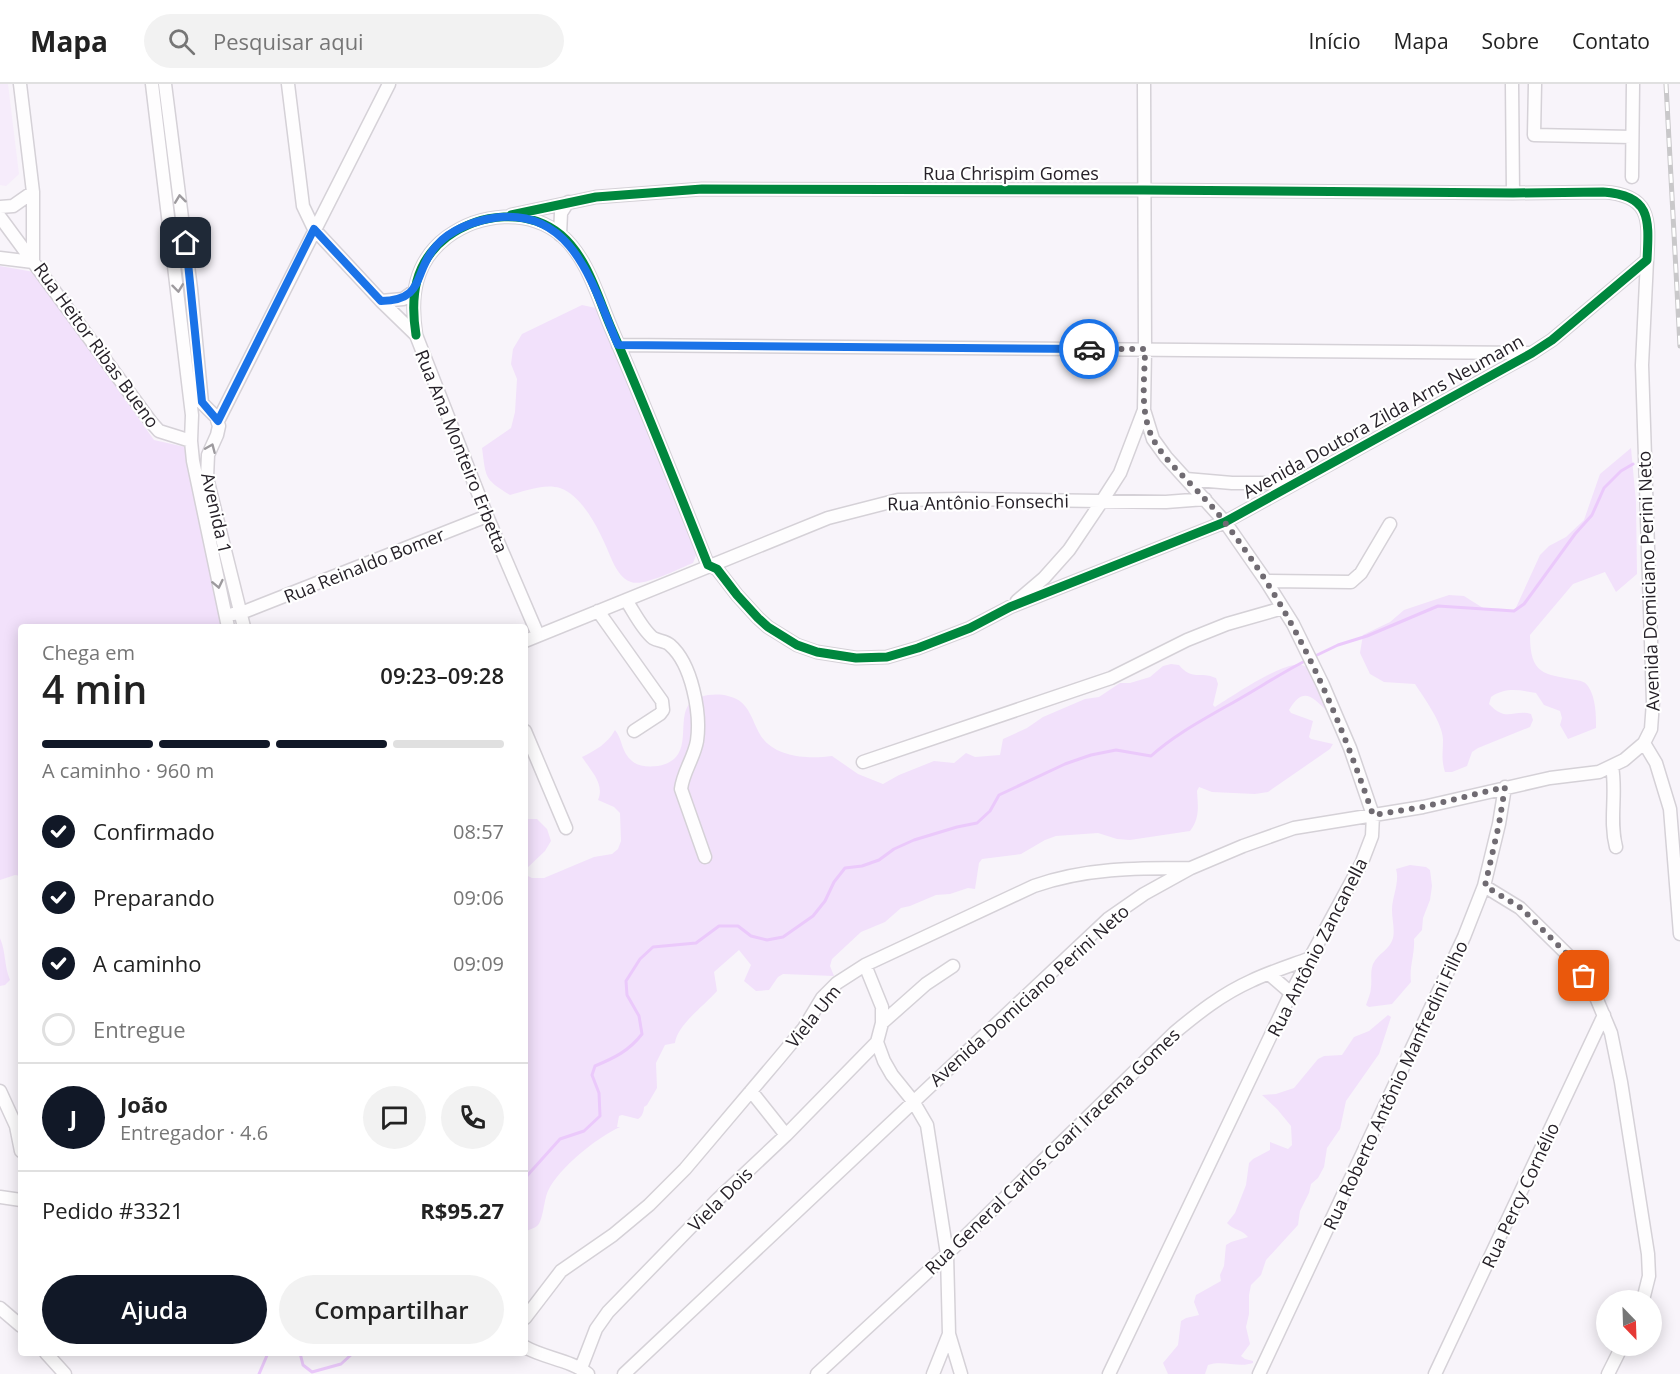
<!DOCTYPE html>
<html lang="pt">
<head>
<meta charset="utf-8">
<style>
  body { margin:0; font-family:"Open Sans",sans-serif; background:#f2f2f2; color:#222; height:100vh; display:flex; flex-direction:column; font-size:22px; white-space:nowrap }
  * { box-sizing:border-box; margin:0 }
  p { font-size:20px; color:#767676 }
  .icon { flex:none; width:33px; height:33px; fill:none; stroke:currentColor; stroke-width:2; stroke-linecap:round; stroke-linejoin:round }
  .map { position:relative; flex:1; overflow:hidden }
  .details { position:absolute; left:18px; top:540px; width:510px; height:732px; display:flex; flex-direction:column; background:#fff; border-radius:6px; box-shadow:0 3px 15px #0003 }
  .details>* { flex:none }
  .needle { width:39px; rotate:157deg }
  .tools { position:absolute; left:1596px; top:1206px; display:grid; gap:12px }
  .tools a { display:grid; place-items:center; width:66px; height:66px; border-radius:50%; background:#fff; box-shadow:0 3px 15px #0003; font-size:30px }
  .pin { position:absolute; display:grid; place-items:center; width:51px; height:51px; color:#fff; margin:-26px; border-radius:12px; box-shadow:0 3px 9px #0006 }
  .courier { position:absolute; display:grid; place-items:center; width:60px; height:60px; margin:-30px; border:4px solid #1a73e8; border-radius:50%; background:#fff; color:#222; box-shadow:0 2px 8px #0007 }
  .headline em { font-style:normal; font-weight:600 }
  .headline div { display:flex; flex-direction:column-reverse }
  .headline { display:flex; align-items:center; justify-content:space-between; height:102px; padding:0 24px }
  h1 { font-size:39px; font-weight:600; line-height:45px }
  .bar { display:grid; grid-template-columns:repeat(4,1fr); gap:9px 6px; align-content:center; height:72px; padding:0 24px }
  .bar i { height:8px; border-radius:4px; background:#e0e0e0 }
  .bar .active { background:#111827 }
  .bar p { grid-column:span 4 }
  .line { display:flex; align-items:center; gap:15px; padding:0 24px; border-top:2px solid #e0e0e0 }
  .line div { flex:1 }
  .round { display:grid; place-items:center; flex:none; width:63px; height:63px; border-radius:32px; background:#f2f2f2 }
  ol { padding:0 24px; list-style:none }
  li { display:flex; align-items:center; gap:18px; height:66px }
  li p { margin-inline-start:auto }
  li .icon { padding:6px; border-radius:50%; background:#111827; color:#fff; stroke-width:4 }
  li:last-child { color:#767676 }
  li i { width:33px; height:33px; border:3px solid #e0e0e0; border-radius:50% }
  .cta { display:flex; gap:12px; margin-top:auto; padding:12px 24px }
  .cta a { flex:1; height:69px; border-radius:36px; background:#111827; color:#fff; font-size:24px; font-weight:600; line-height:69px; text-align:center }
  .cta a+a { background:#f2f2f2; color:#222 }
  header { display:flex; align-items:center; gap:36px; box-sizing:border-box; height:84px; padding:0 30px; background:#fff; border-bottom:2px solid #e0e0e0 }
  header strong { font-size:28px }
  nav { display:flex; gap:33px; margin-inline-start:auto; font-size:21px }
  .search { width:420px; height:54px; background:#f2f2f2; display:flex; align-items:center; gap:15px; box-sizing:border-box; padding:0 21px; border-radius:33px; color:#767676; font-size:22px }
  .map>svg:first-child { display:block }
  .built { fill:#f6ecfb }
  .green { fill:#f2e1fb }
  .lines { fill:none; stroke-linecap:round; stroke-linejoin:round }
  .stream { stroke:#ebc9fb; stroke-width:3 }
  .minor-casing { stroke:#d5d1d7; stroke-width:15 }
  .minor { stroke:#fefdfe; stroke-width:12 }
  .rail-casing { stroke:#c9c8ca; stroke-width:5 }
  .rail { stroke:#fff; stroke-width:3; stroke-dasharray:9; stroke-linecap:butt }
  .cycleway-casing { stroke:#fff; stroke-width:13 }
  .cycleway { stroke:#00873e; stroke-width:9 }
  .oneway { stroke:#9d9a9e }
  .done { stroke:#706b72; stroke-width:6; stroke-dasharray:0 10.8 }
  .route { stroke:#1a73e8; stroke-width:8 }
  .labels { text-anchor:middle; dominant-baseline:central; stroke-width:4.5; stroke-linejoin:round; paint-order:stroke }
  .street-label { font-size:18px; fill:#262128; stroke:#fff }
</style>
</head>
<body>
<header>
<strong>Mapa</strong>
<div class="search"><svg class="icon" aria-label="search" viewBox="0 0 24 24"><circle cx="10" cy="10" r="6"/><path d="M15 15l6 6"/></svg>Pesquisar aqui</div>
<nav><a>Início</a><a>Mapa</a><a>Sobre</a><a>Contato</a></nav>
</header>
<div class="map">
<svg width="1680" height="1290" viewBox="0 0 1680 1290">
  <rect width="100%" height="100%" fill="#f8f4fa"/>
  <path class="built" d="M0,0H8L19,90L6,102L0,101Z"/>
  <path class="green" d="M0,182L34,188L154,356L185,363L222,543H21V792L15,791L0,796Z
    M582,221L596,224L602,231L697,469L693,479C680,484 644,503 631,498C621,495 615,483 611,474C602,452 585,413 560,404C545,399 524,407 510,411C484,395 486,394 482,364L511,344L515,328L517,295L511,280L513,265L522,250Z
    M1631,364L1636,418L1637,490L1616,508L1605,488L1573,500L1530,551C1530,591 1544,590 1576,596C1582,597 1585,598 1588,602C1596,614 1596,631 1596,644L1568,655L1560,641L1562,634L1560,627L1544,621L1536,609C1519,606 1506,603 1491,613L1489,620C1507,639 1513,625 1531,630L1533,636L1530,643L1478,664L1472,668L1467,682L1452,688H1445C1441,675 1443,669 1443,655C1442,638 1424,614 1415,600L1384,598L1370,590L1360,569L1363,551L1390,538L1404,526L1449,511L1464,512L1483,524L1507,525L1514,528L1540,471L1549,462L1566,453L1584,436L1600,390Z
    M1171,580L1179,581C1192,597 1200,587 1216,594L1218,600L1213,621L1215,623C1231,613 1285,576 1302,581C1317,585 1324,615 1328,628C1312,612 1303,602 1289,626L1291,629L1313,637L1309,653L1311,655L1333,660L1330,665L1268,708L1255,710L1212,708L1199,703L1197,707C1198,722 1200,734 1190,747L1130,756L1117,755L1098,749L1056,752L1045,756L1021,770L982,775L979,779L975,805L968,804L950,810L936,811L910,822L901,824L885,838L861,848L832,875L830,882L834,892L783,890L778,893L769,906L756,907L744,897L751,881L739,866L714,888L717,907C705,921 677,941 675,959L665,961L656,979L657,1004L647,1021L644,1023C644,1027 642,1033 638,1035L622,1031L619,1032L617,1043H620C596,1054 559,1084 548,1107C544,1115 543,1138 537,1142C535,1144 528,1146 525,1148V735H537L547,745L551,757L545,767L525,786L526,791L532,794H544L594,773L612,770L618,765L621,757L620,729L614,723L598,716C605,700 591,687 582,673C596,666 607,660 615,646C623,656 621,668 632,677C639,683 649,683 658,682C703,674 666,622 701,613C709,610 720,610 728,612C752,617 751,640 764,656C780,674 810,675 832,672L858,690L883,700L899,691L934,677L954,679L966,669L975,673L1000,671L1003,655L1027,644L1043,633L1085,615L1099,613L1120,599H1130L1150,593L1163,582Z
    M1410,781L1426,783L1430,786L1432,802L1430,816L1423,834L1422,846L1414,855C1415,870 1409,883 1411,898L1392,920L1369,923L1366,921C1368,915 1371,909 1371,903C1372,895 1370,888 1373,880C1378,869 1390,866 1393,854C1395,846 1392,835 1392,826C1392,813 1400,798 1396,785Z
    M0,854C6,868 4,882 10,896L5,901L0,902Z
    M1388,931L1391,933L1379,970L1346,1017L1340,1045L1327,1064L1324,1083L1318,1094L1311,1100L1309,1109L1300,1127L1298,1141L1266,1176L1261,1191L1251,1201L1249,1211V1230L1246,1243L1250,1260L1241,1272L1245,1275L1253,1277V1279C1239,1284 1223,1276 1208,1281L1205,1290H1168L1163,1279L1178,1261L1181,1237L1186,1234L1199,1231L1194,1218L1196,1211L1221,1197L1220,1191L1224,1182L1226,1161L1231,1158L1248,1153C1242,1145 1233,1146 1227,1139L1235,1129L1246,1101L1249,1079L1253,1075L1270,1066V1058L1288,1065L1292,1061L1291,1042L1277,1025L1262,1011L1276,1010L1294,1004L1318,975L1324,972L1342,971L1354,953L1369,947Z"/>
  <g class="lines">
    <path class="stream" d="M1313,573L1338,561L1367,552L1438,522L1514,527L1524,520L1575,450L1592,431L1604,404L1621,387L1633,380
      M525,1094L560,1055L584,1047L600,1032L599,1009L592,991L595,982C614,974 629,967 642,950L639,932L627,911L626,897L640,875L653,863L696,859L719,842H738L751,852L767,856L783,853L813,832L825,817L834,798L845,784L862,782L879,776L894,765L914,756L957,743L977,739L990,727L999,711L1065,680L1091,671L1116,666L1151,672C1173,652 1199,638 1225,623C1253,608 1279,590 1307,576
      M300,1269L303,1281L312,1288L341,1280L353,1269
      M259,1290L268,1269"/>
    <defs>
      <path id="minor" d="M20,0L33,108V178
        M152,0L192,331L191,357L193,377L228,543
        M165,0L191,205L202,319L216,333L219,342L217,351L208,371L207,394L244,543
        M288,0L303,122L314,145L381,217L416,251L487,432L538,551
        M1512,0L1513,109
        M1535,0L1534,51L1632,53
        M1632,93L1633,0
        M0,123L13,122L33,108
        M0,133L151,338L159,347L191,357
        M560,151L561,129L568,118
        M0,174L33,178
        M381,217L403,215L413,208
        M416,251C410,213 414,178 447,153C480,129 528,124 561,151C588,174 598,214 612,246C646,324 677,403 708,481L717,485L737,511L758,534L768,543L797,561L817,568L856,574L887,573L918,564L970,544L1010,523L1225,438L1532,269L1552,256L1647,176C1649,136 1652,111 1603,108L1513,109L1144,106L702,105L596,113L511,131
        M618,261L1531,269
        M218,337L389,0
        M1186,395L1232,399H1294
        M1266,497L1351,498L1361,489L1390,440
        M626,516C634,528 642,545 653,554C658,557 666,557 670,561C692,580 701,629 697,657C694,674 683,688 681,705L705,773
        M1017,517L1044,494L1069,466L1102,417L1120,389L1144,326
        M598,527L662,617L663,626L660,630L634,647
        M233,530L241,529L487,432
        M525,557L828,434L898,416L964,415L1166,418L1205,415
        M525,647L566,744
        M1644,659L1656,679L1670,725L1680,850
        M863,678L1111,594L1187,556L1227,540L1283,524
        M1612,682C1617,710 1609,736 1616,763
        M1484,802L1520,824L1575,878L1593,906L1611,949L1621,998L1648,1170L1649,1192L1643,1216
        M865,881L882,923V939L877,958L884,977L892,991L913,1017L927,1041L947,1170L949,1250L961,1290
        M1269,890L1291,909
        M882,939L926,900L953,882
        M0,1007L16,1042L21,1067
        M751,1007L786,1051
        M0,1113L21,1116
        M0,1224L21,1242
        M525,1234L561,1187L613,1151L649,1121L685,1085L779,974L804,944L822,914L837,899L865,881L1034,802C1085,784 1136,784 1190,784
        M525,1263C544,1274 571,1276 588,1290
        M46,1269L65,1290
        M581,1284L596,1245L608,1228L718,1115L786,1051L877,958
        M624,1290L1108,835L1144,810L1191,784L1243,762L1294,744L1423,723L1550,694L1599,688L1624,676L1644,659L1651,645L1653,618L1642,281L1647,176
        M817,1290L947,1170L1174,949C1198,929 1222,910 1251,897C1270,888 1289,882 1308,875
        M933,1290L949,1250
        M1109,1290L1291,909L1362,778L1372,752L1373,731L1350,664L1323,601L1293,540L1266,497L1225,438L1166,373L1153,355L1144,326L1145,265L1144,0
        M1259,1290L1464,853L1484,802L1499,740L1505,703
        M1435,1290L1604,931
        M1608,1290L1622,1262"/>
    </defs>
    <use href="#minor" class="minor-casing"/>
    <use href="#minor" class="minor"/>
    <defs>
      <path id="rail" d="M1666,0L1680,262"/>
    </defs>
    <use href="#rail" class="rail-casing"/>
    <use href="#rail" class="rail"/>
    <defs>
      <path id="cycleway" d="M416,251C410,213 414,178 447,153C480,129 528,124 561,151C588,174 598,214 612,246C646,324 677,403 708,481L717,485L737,511L758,534L768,543L797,561L817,568L856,574L887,573L918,564L970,544L1010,523L1225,438L1532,269L1552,256L1647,176C1649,136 1652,111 1603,108L1513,109L1144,106L702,105L596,113L511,131"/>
    </defs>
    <use href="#cycleway" class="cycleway-casing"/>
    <use href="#cycleway" class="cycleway"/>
  </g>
  <defs><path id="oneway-chevron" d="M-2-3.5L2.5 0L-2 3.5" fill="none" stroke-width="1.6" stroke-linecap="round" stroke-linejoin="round" transform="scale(1.5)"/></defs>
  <g class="oneway">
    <use href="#oneway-chevron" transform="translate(180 115) rotate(-97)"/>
    <use href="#oneway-chevron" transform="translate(178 204) rotate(83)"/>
    <use href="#oneway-chevron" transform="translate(211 364) rotate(-67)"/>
    <use href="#oneway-chevron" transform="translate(218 500) rotate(78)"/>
  </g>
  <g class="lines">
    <path class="done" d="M1089,265H1145C1145,294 1139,327 1153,355C1164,376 1187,395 1203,413C1219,429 1232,448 1245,466C1303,547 1341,638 1373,731L1423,723L1505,703L1499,740L1485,802L1521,824L1575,878L1584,892"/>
    <path class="route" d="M186,159L202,318L218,337L314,145L381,217C427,216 412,188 437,161C450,146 474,137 493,134C574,122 593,203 618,261L1089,265"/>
  </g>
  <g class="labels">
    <g class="street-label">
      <text x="1011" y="89">Rua Chrispim Gomes</text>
      <text transform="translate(97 261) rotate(54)">Rua Heitor Ribas Bueno</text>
      <text transform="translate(1383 332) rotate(-29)">Avenida Doutora Zilda Arns Neumann</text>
      <text transform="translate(462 367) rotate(68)">Rua Ana Monteiro Erbetta</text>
      <text transform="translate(978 418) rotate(-1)">Rua Antônio Fonsechi</text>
      <text transform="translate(217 429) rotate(77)">Avenida 1</text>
      <text transform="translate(364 481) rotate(-22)">Rua Reinaldo Bomer</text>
      <text transform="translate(1648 497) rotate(-92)">Avenida Domiciano Perini Neto</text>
      <text transform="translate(1317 863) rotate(-63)">Rua Antônio Zancanella</text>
      <text transform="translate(1029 911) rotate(-42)">Avenida Domiciano Perini Neto</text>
      <text transform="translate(813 932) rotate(-51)">Viela Um</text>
      <text transform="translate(1395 1001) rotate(-65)">Rua Roberto Antônio Manfredini Filho</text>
      <text transform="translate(1052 1067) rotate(-44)">Rua General Carlos Coari Iracema Gomes</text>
      <text transform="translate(1520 1111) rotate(-65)">Rua Percy Cornélio</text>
      <text transform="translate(720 1115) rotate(-45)">Viela Dois</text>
    </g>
  </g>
</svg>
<div class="tools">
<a><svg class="needle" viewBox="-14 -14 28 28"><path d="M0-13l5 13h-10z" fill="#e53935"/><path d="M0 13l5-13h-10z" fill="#767676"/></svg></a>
</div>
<div class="pin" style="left:1584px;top:892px;background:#ea580c"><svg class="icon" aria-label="bag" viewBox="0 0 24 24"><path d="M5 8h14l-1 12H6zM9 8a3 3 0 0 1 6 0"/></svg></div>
<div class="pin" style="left:186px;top:159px;background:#1f2937"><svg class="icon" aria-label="home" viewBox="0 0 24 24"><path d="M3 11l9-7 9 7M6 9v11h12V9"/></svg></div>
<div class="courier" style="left:1089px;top:265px"><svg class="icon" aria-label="car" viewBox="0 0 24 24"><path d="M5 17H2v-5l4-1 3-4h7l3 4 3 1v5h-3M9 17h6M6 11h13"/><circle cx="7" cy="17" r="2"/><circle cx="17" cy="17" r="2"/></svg></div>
<section class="details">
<div class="headline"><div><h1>4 min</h1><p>Chega em</p></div><em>09:23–09:28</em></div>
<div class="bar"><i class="active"></i><i class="active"></i><i class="active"></i><i></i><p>A caminho · 960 m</p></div>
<ol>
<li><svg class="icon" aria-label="check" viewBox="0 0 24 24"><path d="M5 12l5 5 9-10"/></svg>Confirmado<p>08:57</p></li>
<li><svg class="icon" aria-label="check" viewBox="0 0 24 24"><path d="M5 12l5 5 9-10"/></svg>Preparando<p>09:06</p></li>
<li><svg class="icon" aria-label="check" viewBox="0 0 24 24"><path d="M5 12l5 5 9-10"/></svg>A caminho<p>09:09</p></li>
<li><i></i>Entregue</li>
</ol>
<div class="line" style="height:108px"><b class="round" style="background:#111827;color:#fff">J</b><div><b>João</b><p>Entregador · 4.6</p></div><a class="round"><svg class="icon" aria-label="chat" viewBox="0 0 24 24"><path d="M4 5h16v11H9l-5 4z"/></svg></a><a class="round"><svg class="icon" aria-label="phone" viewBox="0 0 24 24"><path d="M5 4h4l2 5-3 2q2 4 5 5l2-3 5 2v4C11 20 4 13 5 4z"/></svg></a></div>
<div class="line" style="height:78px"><div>Pedido #3321</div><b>R$95.27</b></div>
<div class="cta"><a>Ajuda</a><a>Compartilhar</a></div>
</section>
</div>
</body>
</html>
